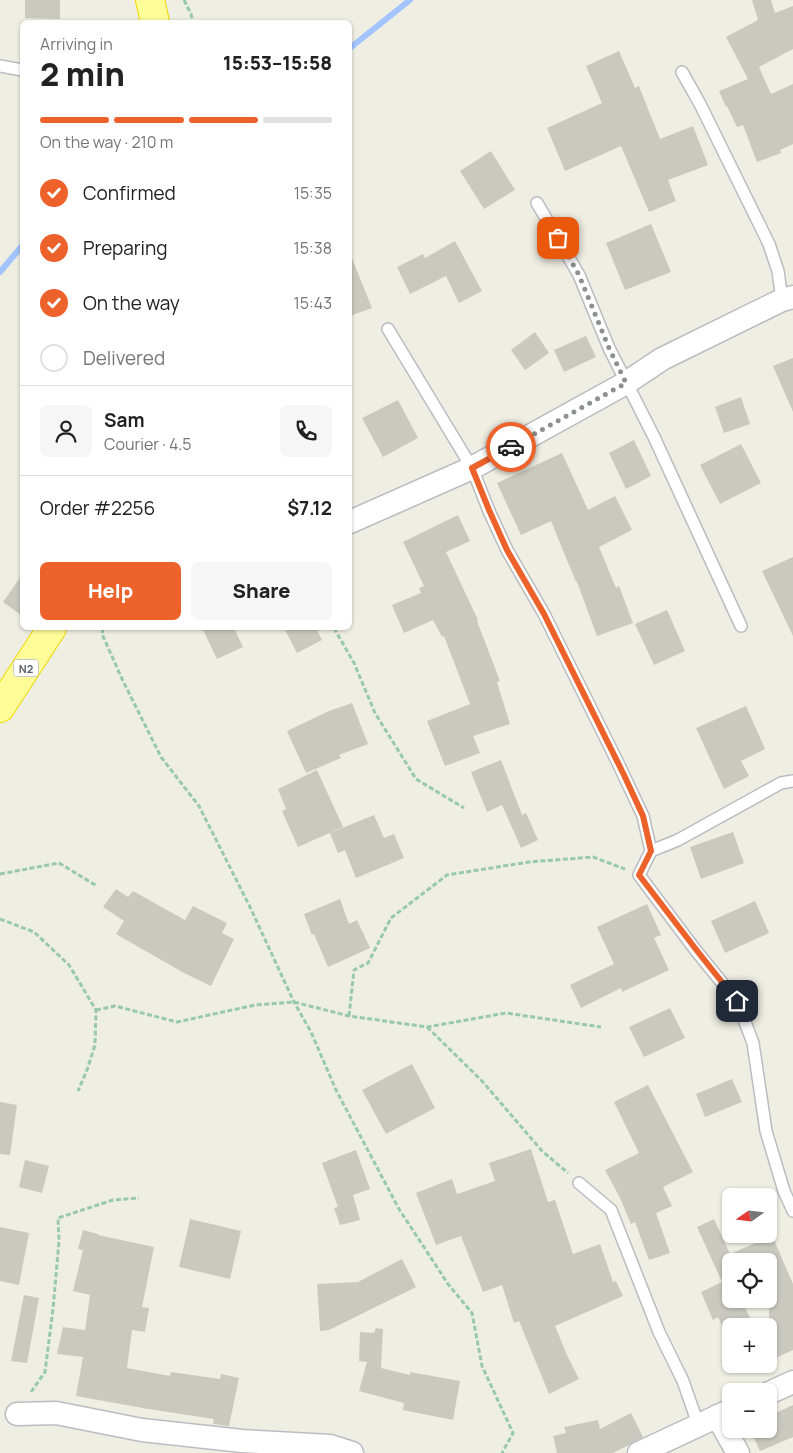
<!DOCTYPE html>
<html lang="en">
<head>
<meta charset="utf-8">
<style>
  body { margin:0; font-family:Manrope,sans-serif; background:#f6f6f6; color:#222; height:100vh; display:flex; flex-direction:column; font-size:19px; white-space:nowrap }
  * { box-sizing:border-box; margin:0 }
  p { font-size:16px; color:#767676 }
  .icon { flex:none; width:28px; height:28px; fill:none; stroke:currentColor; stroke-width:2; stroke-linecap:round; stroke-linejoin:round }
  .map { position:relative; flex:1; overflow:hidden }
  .drawer { position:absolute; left:20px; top:20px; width:332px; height:610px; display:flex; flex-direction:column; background:#fff; border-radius:8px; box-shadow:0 1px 4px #0004 }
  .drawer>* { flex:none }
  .needle { width:32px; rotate:256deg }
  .tools { position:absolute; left:722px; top:1188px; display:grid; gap:10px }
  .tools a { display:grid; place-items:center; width:55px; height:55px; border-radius:8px; background:#fff; box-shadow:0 1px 4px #0004; font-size:25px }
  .pin { position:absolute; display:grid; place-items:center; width:42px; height:42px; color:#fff; margin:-21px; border-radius:10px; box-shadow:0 2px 8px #0006 }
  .courier { position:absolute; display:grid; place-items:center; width:50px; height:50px; margin:-25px; border:4px solid #ed612b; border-radius:50%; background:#fff; color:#222; box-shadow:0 1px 6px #0007 }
  .overview em { font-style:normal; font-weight:800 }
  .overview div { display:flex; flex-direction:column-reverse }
  .overview { display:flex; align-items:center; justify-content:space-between; height:85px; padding:0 20px }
  h1 { font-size:32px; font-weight:800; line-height:38px }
  .bar { display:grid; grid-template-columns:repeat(4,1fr); gap:8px 5px; align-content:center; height:60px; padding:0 20px }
  .bar i { height:6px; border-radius:4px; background:#e0e0e0 }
  .bar .on { background:#ed612b }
  .bar p { grid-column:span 4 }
  .line { display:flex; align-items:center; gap:12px; padding:0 20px; border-top:1px solid #e0e0e0 }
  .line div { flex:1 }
  .round { display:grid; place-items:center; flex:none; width:52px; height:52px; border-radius:8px; background:#f6f6f6 }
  ol { padding:0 20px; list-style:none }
  li { display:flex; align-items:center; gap:15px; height:55px }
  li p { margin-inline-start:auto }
  li .icon { padding:5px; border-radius:50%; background:#ed612b; color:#fff; stroke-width:4 }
  li:last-child { color:#767676 }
  li i { width:28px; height:28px; border:2px solid #e0e0e0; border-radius:50% }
  .primary-button { display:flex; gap:10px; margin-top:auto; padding:10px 20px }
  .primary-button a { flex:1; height:58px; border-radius:8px; background:#ed612b; color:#fff; font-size:20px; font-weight:800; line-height:58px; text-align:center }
  .primary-button a+a { background:#f6f6f6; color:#222 }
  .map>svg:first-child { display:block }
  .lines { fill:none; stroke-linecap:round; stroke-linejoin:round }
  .stream { stroke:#a3c4ff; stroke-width:6 }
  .building { fill:#c9c9bf }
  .service-casing { stroke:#bbbcc2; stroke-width:14 }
  .minor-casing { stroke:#bbbcc2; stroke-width:25 }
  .trunk-casing { stroke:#f2d700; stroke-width:30 }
  .path { stroke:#98c8af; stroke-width:3; stroke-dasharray:5 2.5; stroke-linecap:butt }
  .service { stroke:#fff; stroke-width:11 }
  .minor { stroke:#fff; stroke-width:22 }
  .trunk { stroke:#fefc99; stroke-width:28 }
  .done { stroke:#8e9090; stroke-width:5; stroke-dasharray:0 9 }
  .route { stroke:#ed612b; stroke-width:6 }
  .labels { text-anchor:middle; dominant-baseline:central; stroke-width:4; stroke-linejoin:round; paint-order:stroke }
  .shield { fill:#fff; stroke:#8c8e92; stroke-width:1 }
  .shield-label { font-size:11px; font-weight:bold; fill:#5b5e64 }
</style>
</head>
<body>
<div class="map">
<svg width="793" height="1453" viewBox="0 0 793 1453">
  <rect width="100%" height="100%" fill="#eeeee3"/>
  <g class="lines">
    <path class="stream" d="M350,48L410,0
      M0,272L22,246"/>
  </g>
  <path class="building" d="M25,0H60V19L25,18Z
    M752,0H771L775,13L793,6V49L759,67L771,94L793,84V144L780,150L781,153L757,162L743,125L737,127L727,106L726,107L719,91L748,79L726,37L758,20Z
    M619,51L635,88L639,86L660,139L693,126L708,165L668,180L676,201L649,212L621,146L565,171L547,128L602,103L586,66Z
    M491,151L515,190L484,209L460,171Z
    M651,224L671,272L625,290L606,243Z
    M455,241L482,291L459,303L446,276L410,294L397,267L423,254L425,258Z
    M350,256H351L372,308L350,316Z
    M535,332L549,353L525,370L511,350Z
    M586,336L596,357L564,372L554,350Z
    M793,358V412L773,366Z
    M741,397L750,424L724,433L715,407Z
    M398,400L418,438L383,457L362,418Z
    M634,440L651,476L626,489L609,453Z
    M741,444L761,483L720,504L700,465Z
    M562,453L588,510L615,496L632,530L599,547L616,588L619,586L633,623L597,636L577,582H576L551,521L521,535L497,483Z
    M458,515L470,541L446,552L478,620L477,621L500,681L497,682L510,724L473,736L480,753L445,766L427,721L470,704L444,636L442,637L433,620L404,633L392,605L421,593L419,588L424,586L403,542Z
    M793,557V636L762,571Z
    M22,575V616L3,602Z
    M667,610L685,651L654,665L635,624Z
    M202,628H234L243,647L217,659Z
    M284,628H316L322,640L297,653Z
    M352,703L368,744L339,755L341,758L306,773L287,731L329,711Z
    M746,706L765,749L741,761L749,776L724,789L696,728Z
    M501,760L522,815L526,813L538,840L521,848L502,805L487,812L471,772Z
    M317,770L343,827L298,847L282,811L286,809L278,789Z
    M374,815L384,838L394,834L404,858L356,878L345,850L338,853L330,833Z
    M733,832L744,863L701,879L690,847Z
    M116,889L128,897L133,891L185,920L193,906L227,923L222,933L234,939L211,986L184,973L116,934L124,921L103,907Z
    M340,899L349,924L357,920L370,948L328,967L314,934L312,935L304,914Z
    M755,901L769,933L725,953L711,921Z
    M647,904L661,935L654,938L669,970L622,992L621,988L581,1008L570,985L614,964L597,927Z
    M670,1008L685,1038L644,1057L629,1027Z
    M412,1064L435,1108L386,1134L362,1090Z
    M732,1079L742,1102L705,1117L696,1094Z
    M648,1085L693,1172L663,1187L672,1206L656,1213L670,1253L649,1260L635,1222L631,1224L620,1198L605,1170L639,1153L614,1102Z
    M0,1102L17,1105L10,1155L0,1154Z
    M531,1149L548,1202L555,1200L573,1254L600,1244L613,1282L616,1281L623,1296L555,1326L567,1355L579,1379L549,1394L519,1321L514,1323L502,1285L483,1292L461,1236L436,1245L416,1193L452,1179L457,1194L495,1181L489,1163Z
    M356,1150L370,1189L353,1195L360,1220L340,1225L334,1208L338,1207L322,1163Z
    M25,1160L49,1166L42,1193L19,1187Z
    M190,1219L241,1231L230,1279L179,1267Z
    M714,1219L730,1254L769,1237V1228L793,1284V1350L769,1361V1261H731V1299H741L754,1326H722L718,1317L713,1320L701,1292L722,1282L697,1227Z
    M0,1227L29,1233L19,1285L0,1281Z
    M83,1230L98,1234V1235L154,1247L142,1307L149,1308L145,1332L132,1330L127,1368L170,1376L171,1372L220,1379L221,1374L239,1378L229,1426L213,1424L214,1419L148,1409L76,1396L83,1357L57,1354L63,1327L85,1330L90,1295L73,1291L83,1250L78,1249Z
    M402,1259L416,1287L329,1330L320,1331L317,1284L358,1282Z
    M24,1295L39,1298L27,1363L11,1361Z
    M376,1328L383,1329L381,1368L410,1375V1372L460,1381L453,1420L403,1410L404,1403L359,1391L367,1362L359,1361L360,1332L374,1333Z
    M793,1405V1437L760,1451L750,1429H769V1416Z
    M631,1413L643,1437L629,1445L613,1453H557L553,1436L566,1433L564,1427L598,1420L600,1429Z"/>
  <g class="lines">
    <defs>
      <path id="service" d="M0,66L22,70
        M682,72L700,104L769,244L778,271L782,300
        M537,203L579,275L609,348L654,437L741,626
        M388,329L472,468L489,511L507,550L544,614L617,761L643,816L651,851L678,840L781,783L793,781
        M651,851L639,875L697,952L737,1001L753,1043L766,1131L784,1191L793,1211
        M579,1183L611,1210L659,1332L683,1381L698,1424"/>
      <path id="minor" d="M350,522L472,468L626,383L662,359L782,300L793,297
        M769,1393L793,1382
        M17,1414L56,1413L142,1430L242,1441L330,1446L352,1453
        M717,1416L738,1453
        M639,1453L731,1410"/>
      <path id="trunk" d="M150,0L155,22
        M0,708L52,628"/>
    </defs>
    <use href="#service" class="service-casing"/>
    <use href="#minor" class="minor-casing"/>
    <use href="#trunk" class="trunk-casing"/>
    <path class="path" d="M184,0L191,14L193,22
      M103,628L102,634L123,681L161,757L199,806L250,907L294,1002L311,1032L336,1090L399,1209L448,1284L472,1313L482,1366L513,1433L502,1453
      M334,628L354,663L375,713L416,779L464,808
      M0,874L59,863L97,886
      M0,919L34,932L69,965L96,1010L95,1045L87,1070L78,1091
      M96,1010L115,1006L177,1022L255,1005L294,1002L349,1016L427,1027L506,1013L601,1027
      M349,1016L354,970L368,963L391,918L447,875L529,862L593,857L625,869
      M427,1027L482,1081L542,1151L568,1173
      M31,1392L45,1372L53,1309L59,1241L58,1218L113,1200L139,1198"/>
    <use href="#service" class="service"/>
    <use href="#minor" class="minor"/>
    <use href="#trunk" class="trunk"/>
  </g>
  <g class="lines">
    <path class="done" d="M511,447L626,383L609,348L579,275L558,238"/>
    <path class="route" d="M511,447L472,468L489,510L507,550L544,614L624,775L643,816L651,851L639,875L698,952L737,1001"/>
  </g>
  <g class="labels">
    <rect class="shield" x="13.5" y="659.5" width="25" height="17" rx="4"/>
    <g class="shield-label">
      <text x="26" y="668">N2</text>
    </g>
  </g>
</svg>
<div class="tools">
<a><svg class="needle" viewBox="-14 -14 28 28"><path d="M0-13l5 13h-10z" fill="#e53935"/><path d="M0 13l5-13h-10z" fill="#767676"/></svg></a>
<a><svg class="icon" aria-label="locate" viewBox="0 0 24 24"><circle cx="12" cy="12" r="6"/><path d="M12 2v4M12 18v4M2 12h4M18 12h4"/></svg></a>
<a>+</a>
<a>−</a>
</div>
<div class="pin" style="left:558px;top:238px;background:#ea580c"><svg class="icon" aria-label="bag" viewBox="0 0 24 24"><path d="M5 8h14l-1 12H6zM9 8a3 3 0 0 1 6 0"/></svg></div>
<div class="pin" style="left:737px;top:1001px;background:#1f2937"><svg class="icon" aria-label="home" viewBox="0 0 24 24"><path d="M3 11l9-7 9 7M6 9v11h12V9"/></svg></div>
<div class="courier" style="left:511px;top:447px"><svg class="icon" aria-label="car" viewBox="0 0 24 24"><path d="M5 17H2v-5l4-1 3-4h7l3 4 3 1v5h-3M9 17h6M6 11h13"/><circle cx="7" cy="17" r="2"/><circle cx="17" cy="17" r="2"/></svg></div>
<section class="drawer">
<div class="overview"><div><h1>2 min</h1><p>Arriving in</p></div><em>15:53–15:58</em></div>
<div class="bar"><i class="on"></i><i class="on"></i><i class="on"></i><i></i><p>On the way · 210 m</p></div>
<ol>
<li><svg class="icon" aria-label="check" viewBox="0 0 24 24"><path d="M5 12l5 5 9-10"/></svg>Confirmed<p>15:35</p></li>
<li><svg class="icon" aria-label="check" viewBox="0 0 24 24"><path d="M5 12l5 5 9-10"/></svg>Preparing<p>15:38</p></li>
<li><svg class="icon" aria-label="check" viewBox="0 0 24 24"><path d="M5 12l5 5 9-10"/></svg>On the way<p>15:43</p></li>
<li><i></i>Delivered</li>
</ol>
<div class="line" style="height:90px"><a class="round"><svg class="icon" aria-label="person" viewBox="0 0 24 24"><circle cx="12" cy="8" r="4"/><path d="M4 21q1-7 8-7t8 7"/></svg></a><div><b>Sam</b><p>Courier · 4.5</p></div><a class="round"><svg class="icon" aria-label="phone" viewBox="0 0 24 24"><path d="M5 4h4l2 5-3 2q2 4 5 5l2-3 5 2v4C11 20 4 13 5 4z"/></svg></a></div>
<div class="line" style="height:65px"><div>Order #2256</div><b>$7.12</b></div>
<div class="primary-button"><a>Help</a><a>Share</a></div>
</section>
</div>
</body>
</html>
